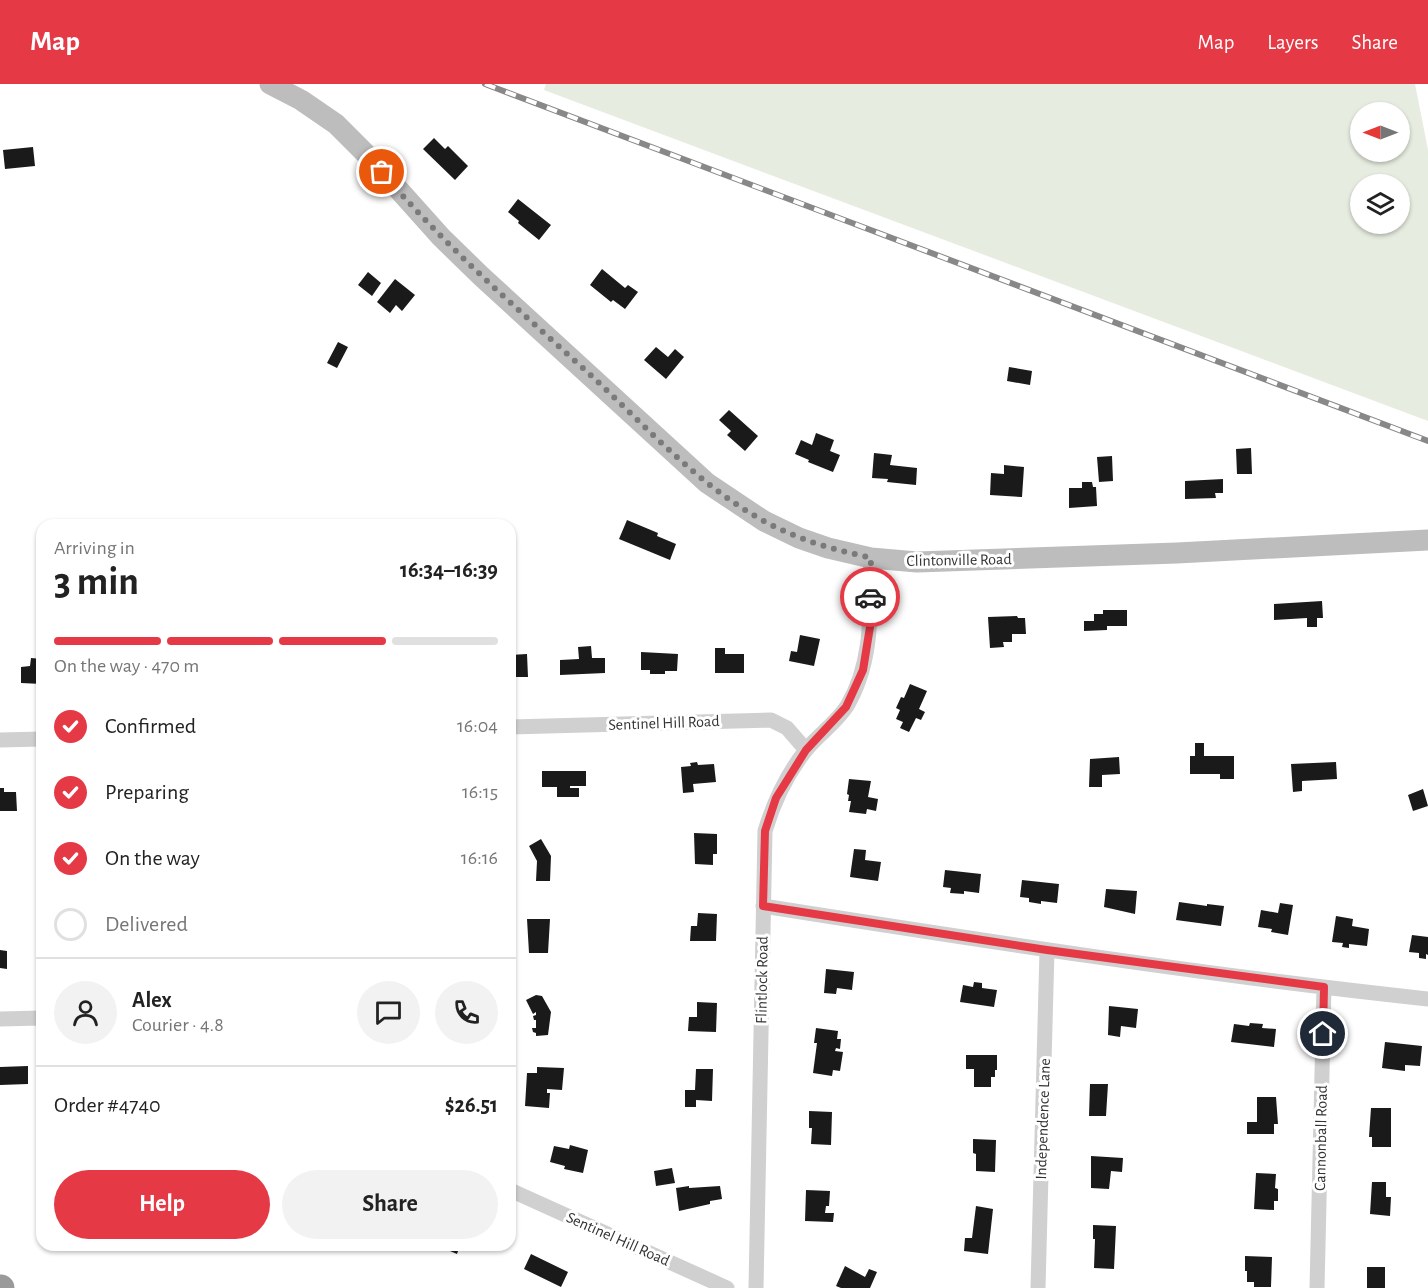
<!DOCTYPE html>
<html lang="en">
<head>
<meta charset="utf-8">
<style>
  body { margin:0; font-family:"Alegreya Sans",sans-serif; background:#f2f2f2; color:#222; height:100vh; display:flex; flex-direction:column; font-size:22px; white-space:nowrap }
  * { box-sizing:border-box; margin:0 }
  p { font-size:20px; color:#767676 }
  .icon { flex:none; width:33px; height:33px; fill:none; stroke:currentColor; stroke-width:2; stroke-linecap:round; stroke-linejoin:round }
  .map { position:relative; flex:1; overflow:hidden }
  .sheet { position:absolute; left:36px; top:435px; width:480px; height:732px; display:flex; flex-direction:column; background:#fff; border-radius:18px; box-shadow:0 2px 4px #0004 }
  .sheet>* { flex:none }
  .needle { width:39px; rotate:270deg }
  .tools { position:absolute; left:1350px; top:18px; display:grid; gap:12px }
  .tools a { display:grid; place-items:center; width:60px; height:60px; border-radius:50%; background:#fff; box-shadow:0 2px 4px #0004; font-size:30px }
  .pin { position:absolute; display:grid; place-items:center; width:51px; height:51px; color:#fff; margin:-26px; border:3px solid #fff; border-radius:50%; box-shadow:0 2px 6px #0007 }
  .courier { position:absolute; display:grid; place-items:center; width:60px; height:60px; margin:-30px; border:4px solid #e63946; border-radius:50%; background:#fff; color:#222; box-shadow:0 2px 8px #0007 }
  .overview em { font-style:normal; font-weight:700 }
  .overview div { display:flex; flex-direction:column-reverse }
  .overview { display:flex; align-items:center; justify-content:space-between; height:102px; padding:0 18px }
  h1 { font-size:39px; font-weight:700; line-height:45px }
  .bar { display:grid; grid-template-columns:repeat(4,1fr); gap:9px 6px; align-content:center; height:72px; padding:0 18px }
  .bar i { height:8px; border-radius:4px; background:#e0e0e0 }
  .bar .active { background:#e63946 }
  .bar p { grid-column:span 4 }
  .line { display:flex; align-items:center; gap:15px; padding:0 18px; border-top:2px solid #e0e0e0 }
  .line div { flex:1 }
  .round { display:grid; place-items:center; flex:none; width:63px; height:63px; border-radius:32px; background:#f2f2f2 }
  ol { padding:0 18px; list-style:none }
  li { display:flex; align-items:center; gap:18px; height:66px }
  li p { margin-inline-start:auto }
  li .icon { padding:6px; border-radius:50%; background:#e63946; color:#fff; stroke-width:4 }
  li:last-child { color:#767676 }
  li i { width:33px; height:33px; border:3px solid #e0e0e0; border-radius:50% }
  .button { display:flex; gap:12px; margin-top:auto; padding:12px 18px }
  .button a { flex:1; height:69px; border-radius:36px; background:#e63946; color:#fff; font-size:24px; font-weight:700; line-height:69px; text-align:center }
  .button a+a { background:#f2f2f2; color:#222 }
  header { display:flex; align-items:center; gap:36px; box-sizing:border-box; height:84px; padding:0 30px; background:#e63946; color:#fff }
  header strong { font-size:28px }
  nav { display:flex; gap:33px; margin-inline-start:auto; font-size:21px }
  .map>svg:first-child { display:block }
  .green { fill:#e6ecdf; fill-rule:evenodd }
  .building { fill:#1a1a1a }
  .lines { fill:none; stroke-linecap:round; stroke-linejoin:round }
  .street { stroke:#d0d0d0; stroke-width:15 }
  .secondary { stroke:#bdbdbd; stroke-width:21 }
  .highway { stroke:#9a9a9a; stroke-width:27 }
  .rail-casing { stroke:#888; stroke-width:6 }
  .rail { stroke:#fff; stroke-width:4; stroke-dasharray:11; stroke-linecap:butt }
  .done { stroke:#7a7a7a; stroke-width:6; stroke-dasharray:0 10.8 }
  .route { stroke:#e63946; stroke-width:8 }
  .labels { text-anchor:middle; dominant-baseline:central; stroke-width:6; stroke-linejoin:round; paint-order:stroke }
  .street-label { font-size:16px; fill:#333; stroke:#fff }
</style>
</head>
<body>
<header>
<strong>Map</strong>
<nav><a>Map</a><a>Layers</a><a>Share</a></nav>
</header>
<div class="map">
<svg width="1428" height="1204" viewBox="0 0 1428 1204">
  <rect width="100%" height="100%" fill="#fff"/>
  <path class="green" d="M546,0H1415L1428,66V337L544,6ZM1360,28H1400V68H1360ZM1360,100H1400V140H1360Z"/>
  <path class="building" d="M434,54L445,65L448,62L468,82L455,96L423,65Z
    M33,63L35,82L5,85L3,66Z
    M518,115L551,141L539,156L518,139L519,137L508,128Z
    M602,185L625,204L628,201L638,208L625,225L613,216L611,218L590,201Z
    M368,188L381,199L372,212L358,201Z
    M395,195L415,211L402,227L396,221L390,229L377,218Z
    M338,258L348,263L337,284L327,279Z
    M656,263L668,273L675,265L684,273L666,295L644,276Z
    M1009,283L1032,287L1030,301L1007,297Z
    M729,326L758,352L745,367L727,351L731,347L719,336Z
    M816,349L834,356L830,367L840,371L833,388L808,378L809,376L795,370L801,356L812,361Z
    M1251,364L1252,390H1237L1236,365Z
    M874,369L892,371L890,381L917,384L916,401L887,398L888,395L872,394Z
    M1112,372L1113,397L1099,398L1097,373Z
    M1004,381L1024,383L1022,413L990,411L991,389L1004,390Z
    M1223,395V409H1215L1216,414L1185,415V397Z
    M1082,398H1092L1093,403H1096L1097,422L1069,424V404H1082Z
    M627,436L658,449L657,452L676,460L670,476L619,455Z
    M1322,517L1323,534H1317V543H1307V534L1274,536V520Z
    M1103,526H1127V542H1107V546L1084,547V537H1094V530H1103Z
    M1017,532L1018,534H1025L1026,550H1012V558H1003L1004,563L990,564L988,533Z
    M800,551L820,555L814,582L789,577L791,567L797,568Z
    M591,562L592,574H605V589L560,591V576L579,575L578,563Z
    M715,564H725V570H744V589H715Z
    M641,568L678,570L677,587H665V590H650V586H641Z
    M527,570L528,593H514V591H510V571Z
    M31,574L42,575V600L21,599V583L30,582Z
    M910,600L927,607L919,625L925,628L921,636L916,634L909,648L900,644L903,638L896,635L900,626L896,624L901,613L904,614Z
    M1195,659H1204V672H1234V695H1220V690H1190V672H1195Z
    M1119,673L1120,690L1102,691V703H1089L1090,675Z
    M697,678L698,681L714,680L716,698L693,700L694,708L683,709L681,683L691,682L690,679Z
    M1336,678L1337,695L1302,697V707L1293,708L1291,680Z
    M542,687H586V702H570V704H579V713H557V703H542Z
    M849,695L871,697L868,713L878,715L876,727L867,725L866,730L849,728L851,717H848L849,711L847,710Z
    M0,704H4V708H16L17,727H0Z
    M1423,705L1428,722L1413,727L1408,711Z
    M694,749L717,750V770H713V781L695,780Z
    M541,755L551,772L550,797H536L537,777L529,762Z
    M854,765L866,766L865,776L881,778L878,797L850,793Z
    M945,786L981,790L979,809L964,807V810L950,809L951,804L943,803Z
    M1022,796L1059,800L1057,819L1041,817V820L1029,818V814L1020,813Z
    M1106,805L1137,807L1135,830L1104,823Z
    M1179,818L1207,822V820L1224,822L1221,842L1176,836Z
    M1280,819L1293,821L1288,851L1271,848L1272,845L1258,843L1261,826L1278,829Z
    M698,829L717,830L716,857H690L691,842H697Z
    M1336,832L1353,835L1352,842L1369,845L1367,862L1349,860V864L1342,863L1343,859L1332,858Z
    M527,835H550L548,869H529Z
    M1412,851L1428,853V871L1426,870V875L1419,874V869L1409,868Z
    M0,866L7,867V885L0,884Z
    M826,885L854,888L852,906L837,904L836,910L824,909Z
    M974,898L982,899V904L997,906L994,923L960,918L963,901L973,903Z
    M536,911L542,912L551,928L548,951L536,952V949L533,948L532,944H536V936H534L533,932L536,931V928L533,930L526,916Z
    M697,918L717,919L716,948L688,947L689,933H697Z
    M1109,922L1138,925L1136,944L1121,942L1120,953L1108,951Z
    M1250,939L1263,940L1262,944L1276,945L1274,963L1231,958L1234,940L1249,942Z
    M816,944L838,947L837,955H841L840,965L836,964L835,967L843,968L840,987L833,986L832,992L813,989L817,959H814Z
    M1385,958L1422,962L1420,982L1405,981V987L1382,984Z
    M966,971H997V986H995V993H991V1003H974V985H966Z
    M28,982V1000L0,1001V983Z
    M537,983L564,984L562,1006L547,1005V1009H550L549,1024L525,1022L527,989H537Z
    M696,985H713L712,1017L696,1016V1023H685V1006H695Z
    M1090,1000H1108L1106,1032H1089Z
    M1257,1013H1276L1278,1040H1274V1050H1247V1038H1257Z
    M1371,1024H1391V1063H1372V1053H1369Z
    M809,1027L832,1028L831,1061L811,1060L812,1044H809Z
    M973,1055L996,1056L995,1088L976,1087V1070L973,1069Z
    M570,1061L588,1066L583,1089L564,1085L565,1082L550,1078L554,1062L569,1065Z
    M1091,1072L1123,1074L1122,1088L1111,1087L1109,1105L1091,1104Z
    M672,1084L675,1099L656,1102L654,1087Z
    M1256,1089L1276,1090L1275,1104L1278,1105V1117H1274V1126L1254,1125Z
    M1372,1098H1386V1113H1391L1390,1132L1370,1130Z
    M689,1102V1104L720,1102L722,1115L710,1117V1120L679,1127L676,1104Z
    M806,1106L830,1107L829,1122H826L825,1129H834L833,1138L805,1137Z
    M976,1122L993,1125L988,1170L964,1167L965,1154H972Z
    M1093,1141L1116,1142L1114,1185L1094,1184L1095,1155H1093Z
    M444,1161H470L467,1167L459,1164L457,1170L443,1164Z
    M531,1170L568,1188L561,1203L524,1185Z
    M1245,1172L1272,1173L1271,1203H1254V1198H1247V1187H1245Z
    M845,1182L865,1193L869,1185L877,1188L870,1204H841L836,1202Z
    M1367,1183H1385V1204H1367Z"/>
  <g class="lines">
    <path class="street" d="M510,643L771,636L787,644L806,666
      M0,656L42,655
      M763,822C984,857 1205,891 1428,915
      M0,935L42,934
      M510,1106L727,1204
      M756,1204L765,747C774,717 787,690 806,666C818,651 837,638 847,622C874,577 870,524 871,474
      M1038,1204L1047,866
      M1317,1204L1324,903"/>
    <path class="secondary" d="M270,0L301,16L336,40L373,77L441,153L481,192L707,399L764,437L799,454L828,464L871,474L917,478L1177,469L1428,456"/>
    <path class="highway" d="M0,1204H1"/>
    <defs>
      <path id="rail" d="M485,0L1428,357"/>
    </defs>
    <use href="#rail" class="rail-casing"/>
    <use href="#rail" class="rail"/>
  </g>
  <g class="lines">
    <path class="done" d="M382,88C443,160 514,222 584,285C651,346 713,421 801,454C823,463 847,468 871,474L870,513"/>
    <path class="route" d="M870,513V543L863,586L846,623L806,666L776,714L765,747L763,822L1047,866L1324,903L1323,950"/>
  </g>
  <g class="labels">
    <g class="street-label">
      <text transform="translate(959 476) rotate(-1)">Clintonville Road</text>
      <text transform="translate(664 639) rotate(-2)">Sentinel Hill Road</text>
      <text transform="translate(762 896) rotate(-89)">Flintlock Road</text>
      <text transform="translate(1043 1035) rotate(-88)">Independence Lane</text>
      <text transform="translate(1321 1054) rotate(-89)">Cannonball Road</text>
      <text transform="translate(618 1155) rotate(24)">Sentinel Hill Road</text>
    </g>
  </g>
</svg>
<div class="tools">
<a><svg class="needle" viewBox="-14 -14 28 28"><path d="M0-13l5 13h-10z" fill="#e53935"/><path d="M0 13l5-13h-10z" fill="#767676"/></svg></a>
<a><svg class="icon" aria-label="layers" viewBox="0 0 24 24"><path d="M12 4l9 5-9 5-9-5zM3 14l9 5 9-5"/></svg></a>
</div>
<div class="pin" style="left:382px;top:88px;background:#ea580c"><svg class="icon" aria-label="bag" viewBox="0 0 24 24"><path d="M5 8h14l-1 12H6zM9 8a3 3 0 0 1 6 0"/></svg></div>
<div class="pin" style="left:1323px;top:950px;background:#1f2937"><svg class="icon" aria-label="home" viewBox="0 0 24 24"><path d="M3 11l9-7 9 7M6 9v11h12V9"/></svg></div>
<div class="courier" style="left:870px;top:513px"><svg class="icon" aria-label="car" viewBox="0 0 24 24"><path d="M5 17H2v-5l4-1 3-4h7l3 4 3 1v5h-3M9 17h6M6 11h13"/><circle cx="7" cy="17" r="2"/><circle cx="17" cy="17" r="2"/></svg></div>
<section class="sheet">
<div class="overview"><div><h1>3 min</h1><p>Arriving in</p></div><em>16:34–16:39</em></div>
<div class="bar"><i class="active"></i><i class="active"></i><i class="active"></i><i></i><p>On the way · 470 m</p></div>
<ol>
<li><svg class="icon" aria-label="check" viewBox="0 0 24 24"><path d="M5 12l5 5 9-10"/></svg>Confirmed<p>16:04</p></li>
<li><svg class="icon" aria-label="check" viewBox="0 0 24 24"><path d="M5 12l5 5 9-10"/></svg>Preparing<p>16:15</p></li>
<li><svg class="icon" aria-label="check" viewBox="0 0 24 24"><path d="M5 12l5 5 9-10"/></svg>On the way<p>16:16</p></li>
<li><i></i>Delivered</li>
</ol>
<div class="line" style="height:108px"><a class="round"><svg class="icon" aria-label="person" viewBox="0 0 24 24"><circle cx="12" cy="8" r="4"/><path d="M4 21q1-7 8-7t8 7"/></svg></a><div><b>Alex</b><p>Courier · 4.8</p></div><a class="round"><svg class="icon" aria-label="chat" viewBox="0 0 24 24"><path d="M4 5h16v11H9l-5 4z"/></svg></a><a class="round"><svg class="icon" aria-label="phone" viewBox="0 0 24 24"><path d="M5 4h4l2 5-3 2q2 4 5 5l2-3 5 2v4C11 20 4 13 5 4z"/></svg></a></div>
<div class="line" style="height:78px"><div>Order #4740</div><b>$26.51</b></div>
<div class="button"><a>Help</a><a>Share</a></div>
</section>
</div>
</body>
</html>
